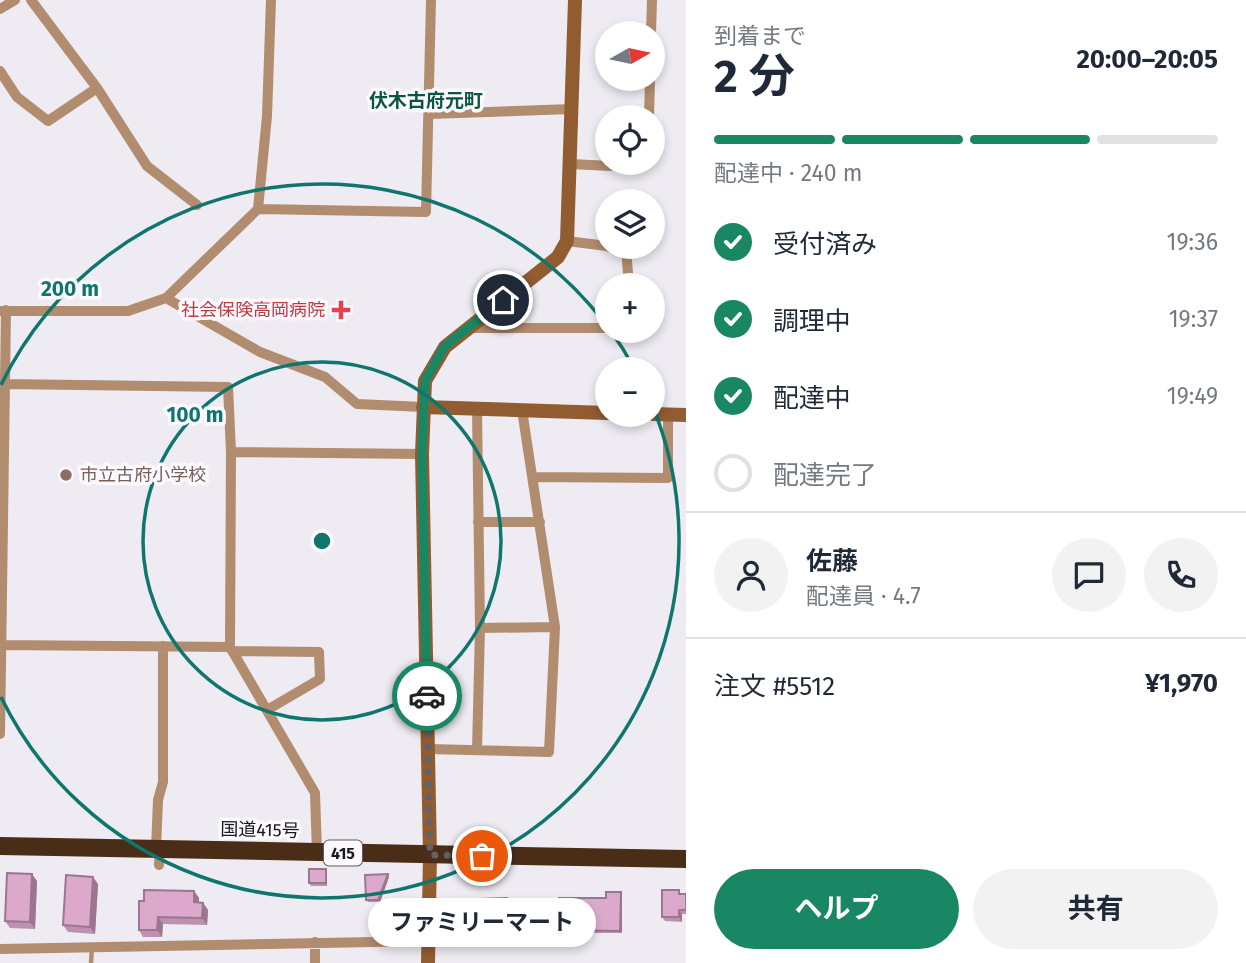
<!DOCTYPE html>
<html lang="ja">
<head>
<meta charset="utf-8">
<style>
  body { margin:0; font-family:"Fira Sans","Noto Sans JP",sans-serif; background:#f2f2f3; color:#1f2937; height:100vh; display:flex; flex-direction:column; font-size:26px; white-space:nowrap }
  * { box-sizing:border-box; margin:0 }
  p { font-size:23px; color:#747a83 }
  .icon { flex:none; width:38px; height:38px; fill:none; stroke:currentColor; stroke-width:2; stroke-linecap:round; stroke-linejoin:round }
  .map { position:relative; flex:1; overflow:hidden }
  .drawer { display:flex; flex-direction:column; background:#fff; width:560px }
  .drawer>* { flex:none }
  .needle { width:46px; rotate:81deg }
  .fabs { position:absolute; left:595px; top:21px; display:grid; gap:14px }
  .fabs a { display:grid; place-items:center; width:70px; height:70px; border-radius:50%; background:#fff; box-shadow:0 4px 10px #0003; font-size:35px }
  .pin { position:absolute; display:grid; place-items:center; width:60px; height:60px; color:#fff; margin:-30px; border:4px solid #fff; border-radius:50%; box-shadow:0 2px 7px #0007 }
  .courier { position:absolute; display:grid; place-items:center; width:70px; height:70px; margin:-35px; border:5px solid #1a8764; border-radius:50%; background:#fff; color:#222; box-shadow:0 2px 9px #0007 }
  .bubble { position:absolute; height:49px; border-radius:24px; background:#fff; box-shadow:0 4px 10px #0003; font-size:23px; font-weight:700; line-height:49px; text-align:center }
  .overview em { font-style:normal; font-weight:700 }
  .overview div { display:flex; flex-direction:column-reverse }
  .overview { display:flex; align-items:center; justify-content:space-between; height:119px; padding:0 28px }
  h1 { font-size:46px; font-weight:700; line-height:52px }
  .bar { display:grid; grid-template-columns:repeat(4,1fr); gap:10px 7px; align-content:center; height:84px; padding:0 28px }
  .bar i { height:9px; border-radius:5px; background:#e0e1e3 }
  .bar .on { background:#1a8764 }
  .bar p { grid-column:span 4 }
  .line { display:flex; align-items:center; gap:18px; padding:0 28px; border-top:2px solid #e0e1e3 }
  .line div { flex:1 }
  .round { display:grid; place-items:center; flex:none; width:74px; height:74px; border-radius:37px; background:#f2f2f3 }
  ol { padding:0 28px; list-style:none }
  li { display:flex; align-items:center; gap:21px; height:77px }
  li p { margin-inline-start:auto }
  li .icon { padding:7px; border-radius:50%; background:#1a8764; color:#fff; stroke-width:4 }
  li:last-child { color:#747a83 }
  li i { width:38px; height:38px; border:4px solid #e0e1e3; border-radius:50% }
  .button { display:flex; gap:14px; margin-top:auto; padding:14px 28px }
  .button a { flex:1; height:80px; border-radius:42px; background:#1a8764; color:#fff; font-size:28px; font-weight:700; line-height:80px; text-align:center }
  .button a+a { background:#f2f2f3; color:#1f2937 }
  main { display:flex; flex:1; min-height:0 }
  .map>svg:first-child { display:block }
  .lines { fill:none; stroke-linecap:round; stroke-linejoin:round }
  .lane { stroke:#b18c6f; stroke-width:4.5 }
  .street { stroke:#b18c6f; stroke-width:10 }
  .secondary { stroke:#915c30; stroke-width:14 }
  .highway { stroke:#492d17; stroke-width:18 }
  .wall { fill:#bd91af }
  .shaded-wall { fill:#9a768f }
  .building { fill:#dca9cc; stroke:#9a768f; stroke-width:2 }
  .done { stroke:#646266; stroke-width:7; stroke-dasharray:0 12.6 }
  .route { stroke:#1a8764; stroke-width:9 }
  .ring { fill:none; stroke:#0f766e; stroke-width:3.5 }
  .health-dot { fill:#e0444e; stroke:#fbf8fe; stroke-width:2.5 }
  .education-dot { fill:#8d6e63; stroke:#fbf8fe; stroke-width:2.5 }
  .labels { text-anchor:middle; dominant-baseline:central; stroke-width:7; stroke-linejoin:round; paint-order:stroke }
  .shield { fill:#fbf8fe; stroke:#5d5b5f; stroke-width:2 }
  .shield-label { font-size:16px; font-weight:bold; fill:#19181b }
  .health-label { font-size:18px; fill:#be3a42; stroke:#fbf8fe; text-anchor:end }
  .education-label { font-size:18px; fill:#785e54; stroke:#fbf8fe; text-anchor:start }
  .street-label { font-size:18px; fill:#19181b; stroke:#fbf8fe }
  .neighbourhood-label { font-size:19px; font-weight:bold; fill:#0a563f; stroke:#fbf8fe }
  .centre { fill:#0f766e; stroke:#fbf8fe; stroke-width:3.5 }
  .ring-label { font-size:21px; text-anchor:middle; font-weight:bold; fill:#0f766e; stroke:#fbf8fe; stroke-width:7; stroke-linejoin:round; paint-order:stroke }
</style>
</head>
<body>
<main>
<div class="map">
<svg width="686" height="963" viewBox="0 0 686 963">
  <rect width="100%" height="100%" fill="#eeebf2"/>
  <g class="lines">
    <path class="lane" d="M91,963L92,947"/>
    <path class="street" d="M31,0L97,88L147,166L197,205
      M0,9L15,0
      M651,33L652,0
      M0,71L17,97L48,121L97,88
      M429,114L572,109
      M649,117L650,79
      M571,164L610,166L614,163
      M258,209L426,212L431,0
      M567,241L607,246
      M609,247L626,249L629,285
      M166,298L260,352L325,377L357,404L423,407
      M0,311H128L166,298L258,209L267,116L271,0
      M468,328H607
      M5,384L228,387L231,452L230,647L315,793L317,853
      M231,452L422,454
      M533,477L668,478V415
      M478,522H540
      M480,628L555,627
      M0,645L230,647
      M232,651L319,652L320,679L267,710
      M0,734L6,310
      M428,749L549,752L555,627L522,410
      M477,750L480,628L477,409
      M156,849L158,800L163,782V646
      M159,865L160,846
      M315,942V963
      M0,949L428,941"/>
    <path class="secondary" d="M423,407L607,413
      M653,414L686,415
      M428,963L430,855L422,454L425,381L445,347L558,257L567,241L575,0"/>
    <path class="highway" d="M0,846L686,859"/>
  </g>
  <path class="wall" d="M326,869L327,872V886H311L309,883Z
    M388,874L389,877L380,902H368L366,900Z
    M37,881L35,929L10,928L5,921Z
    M98,884L95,934L68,932L63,925Z
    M194,891L199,898V903H203L208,910L207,925L163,924L162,937H143L139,930L144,901Z
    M622,894V933H551L549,930L559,907Z
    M682,894H686V914H682V922L665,921L662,917Z
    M507,898L508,901L509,922L480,923L479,920Z"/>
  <path class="shaded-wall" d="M326,869L327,872V886L326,883Z
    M32,874L37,881L35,929L30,922Z
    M388,874L389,877L380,902L378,900Z
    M93,877L98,884L95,934L90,927Z
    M194,891L199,898L198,909L194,902Z
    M621,892L622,894V933L620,931Z
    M507,898L508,901L509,922L507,920Z
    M203,903L208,910L207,925L202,918Z
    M679,910L682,914V922L679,917Z
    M158,917L163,924L162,937L157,930Z"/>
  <path class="building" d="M309,869H326V883H309Z
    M7,873L32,874L30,922L5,921Z
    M388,874L378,900H366L365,875Z
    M66,875L93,877L90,927L63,925Z
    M144,890L194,891V902L203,903L202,918L158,917L157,930H139V901H144Z
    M662,890H679V894H686V910H679V917H662Z
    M606,892H621L620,931L549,930V907H559V898H606Z
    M507,898V920H479L478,899Z"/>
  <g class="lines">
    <path class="done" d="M427,696L430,855L482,856"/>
    <path class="route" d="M427,696L422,454L425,381L444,347L503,300"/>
  </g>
  <g class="ring">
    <circle cx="322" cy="541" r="179"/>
    <path d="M1 385A357 357 0 0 1 607 326M611 331A357 357 0 0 1 634 368M653 407A357 357 0 0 1 1 697"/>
  </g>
  <path class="health-dot" d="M337.5 299.5h7v7h7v7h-7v7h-7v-7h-7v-7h7z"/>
  <circle class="education-dot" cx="66" cy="475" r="7"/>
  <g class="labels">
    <rect class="shield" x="324" y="840.5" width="38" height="25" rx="5"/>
    <g class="shield-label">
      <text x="343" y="853">415</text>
    </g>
    <g class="health-label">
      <text x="325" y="310">社会保険高岡病院</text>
    </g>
    <g class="education-label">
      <text x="80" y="475">市立古府小学校</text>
    </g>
    <g class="street-label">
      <text transform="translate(260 830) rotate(1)">国道415号</text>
    </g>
    <g class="neighbourhood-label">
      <text x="426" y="100">伏木古府元町</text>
    </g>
  </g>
  <circle cx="322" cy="541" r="10" class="centre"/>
  <g class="ring-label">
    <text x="70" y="296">200 m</text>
    <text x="195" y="422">100 m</text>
  </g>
</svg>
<div class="fabs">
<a><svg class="needle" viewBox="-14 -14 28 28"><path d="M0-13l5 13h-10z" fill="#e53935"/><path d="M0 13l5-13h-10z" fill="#747a83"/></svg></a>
<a><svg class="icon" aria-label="locate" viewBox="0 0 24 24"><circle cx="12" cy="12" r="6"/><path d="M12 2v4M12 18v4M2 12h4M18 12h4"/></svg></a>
<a><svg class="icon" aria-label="layers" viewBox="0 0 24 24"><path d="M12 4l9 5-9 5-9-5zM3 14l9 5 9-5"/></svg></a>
<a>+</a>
<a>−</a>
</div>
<div class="pin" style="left:482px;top:856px;background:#ea580c"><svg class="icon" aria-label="bag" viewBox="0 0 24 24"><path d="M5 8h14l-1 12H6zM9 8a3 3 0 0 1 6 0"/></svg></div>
<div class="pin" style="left:503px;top:300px;background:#1f2937"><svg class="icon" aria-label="home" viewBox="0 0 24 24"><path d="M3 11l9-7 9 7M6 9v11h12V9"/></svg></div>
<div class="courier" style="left:427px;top:696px"><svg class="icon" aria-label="car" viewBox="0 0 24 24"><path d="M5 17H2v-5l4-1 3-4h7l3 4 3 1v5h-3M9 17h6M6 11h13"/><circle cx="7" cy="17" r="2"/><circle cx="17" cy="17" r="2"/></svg></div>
<div class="bubble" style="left:368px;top:898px;width:228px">ファミリーマート</div>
</div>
<section class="drawer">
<div class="overview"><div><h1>2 分</h1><p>到着まで</p></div><em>20:00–20:05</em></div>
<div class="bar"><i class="on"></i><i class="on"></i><i class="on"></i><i></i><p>配達中 · 240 m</p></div>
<ol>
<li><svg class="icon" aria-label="check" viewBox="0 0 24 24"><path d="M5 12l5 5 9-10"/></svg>受付済み<p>19:36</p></li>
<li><svg class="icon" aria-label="check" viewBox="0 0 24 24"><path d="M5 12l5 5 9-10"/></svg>調理中<p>19:37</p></li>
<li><svg class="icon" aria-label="check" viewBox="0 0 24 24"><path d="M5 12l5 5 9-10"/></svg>配達中<p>19:49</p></li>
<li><i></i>配達完了</li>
</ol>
<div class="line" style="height:126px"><a class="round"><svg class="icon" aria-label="person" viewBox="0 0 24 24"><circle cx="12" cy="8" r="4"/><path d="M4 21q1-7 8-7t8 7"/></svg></a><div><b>佐藤</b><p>配達員 · 4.7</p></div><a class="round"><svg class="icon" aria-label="chat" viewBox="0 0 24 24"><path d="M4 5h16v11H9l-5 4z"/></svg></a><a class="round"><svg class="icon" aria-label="phone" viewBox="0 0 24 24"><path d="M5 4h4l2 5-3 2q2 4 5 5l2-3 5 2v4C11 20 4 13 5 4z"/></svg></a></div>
<div class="line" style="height:91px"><div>注文 #5512</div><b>¥1,970</b></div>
<div class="button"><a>ヘルプ</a><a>共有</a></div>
</section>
</main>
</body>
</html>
